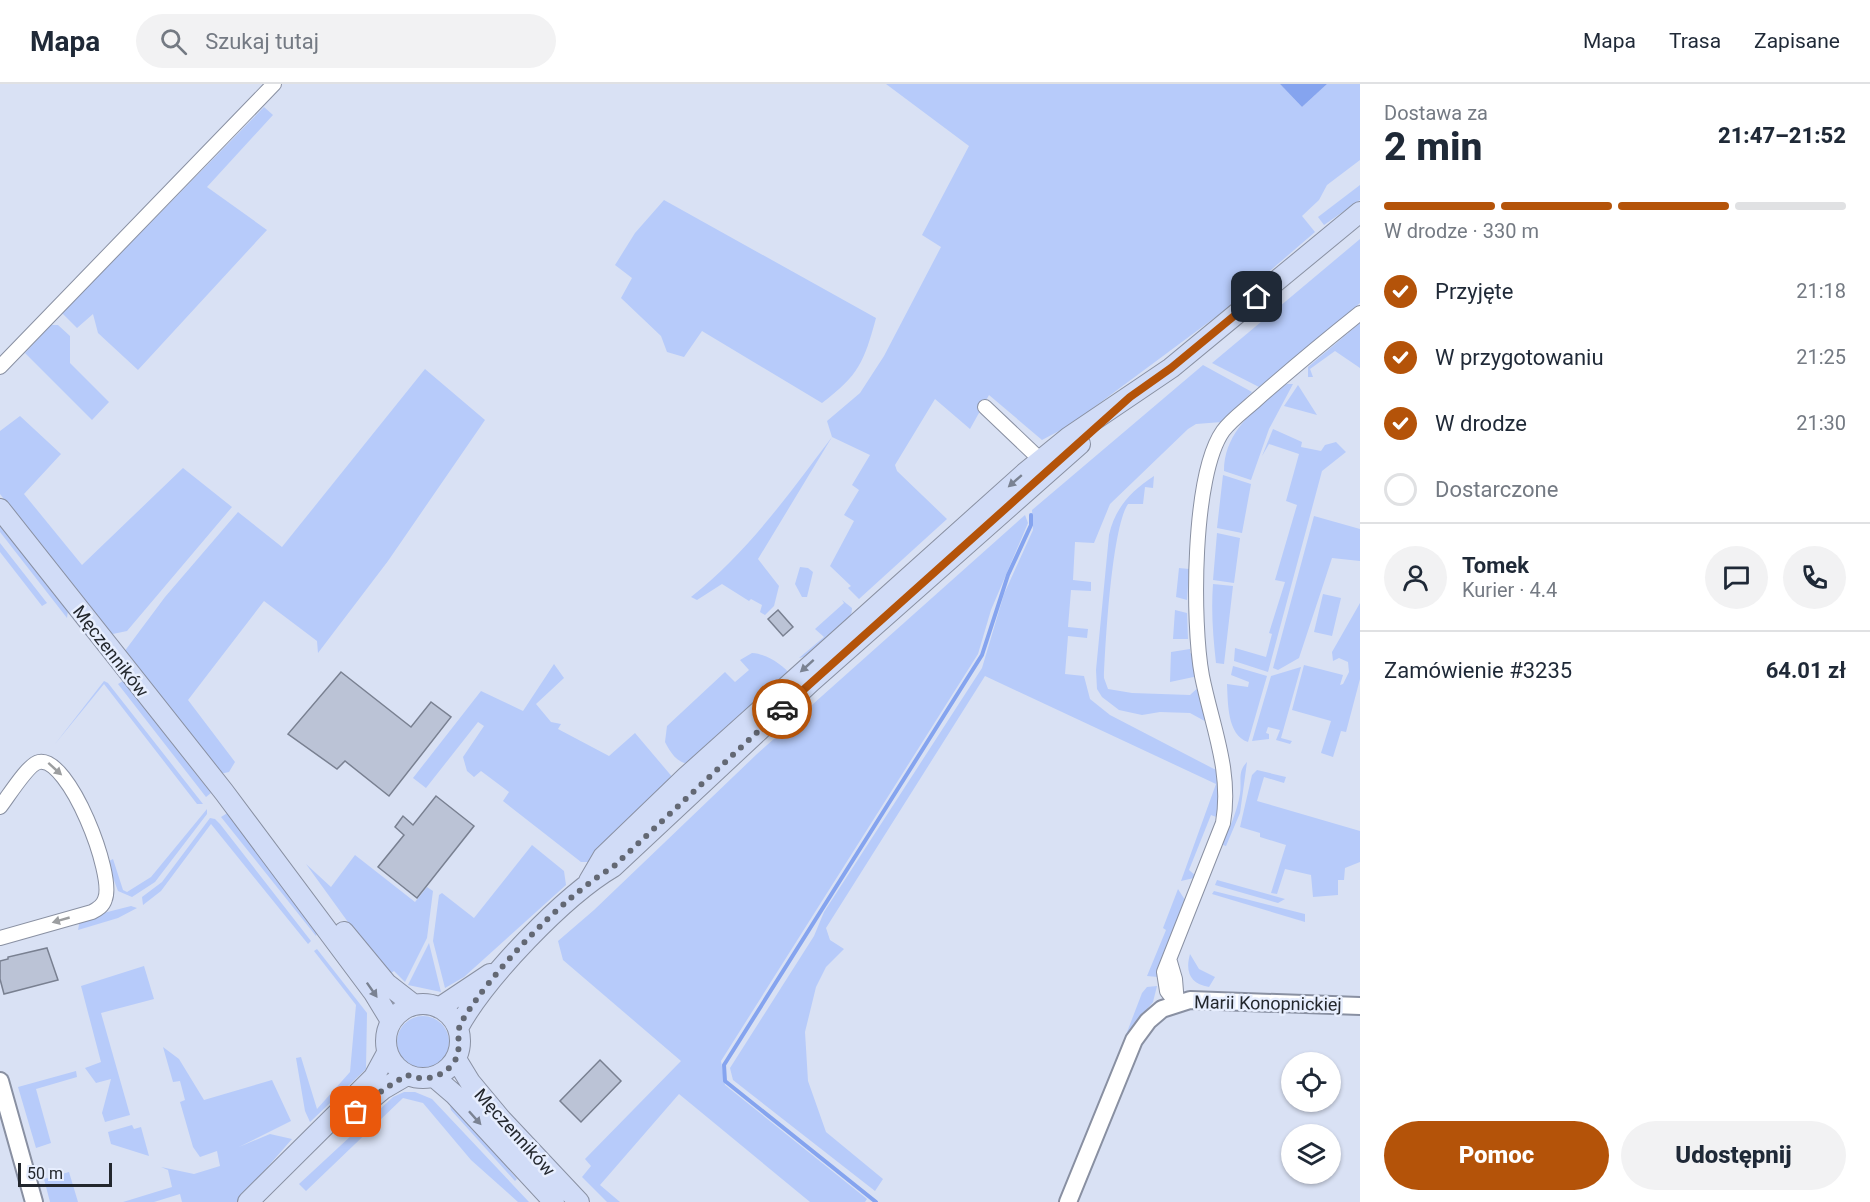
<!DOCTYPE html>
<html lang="pl">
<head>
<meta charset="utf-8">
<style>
  body { margin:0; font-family:Roboto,sans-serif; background:#f2f2f3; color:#1f2937; height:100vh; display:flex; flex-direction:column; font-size:22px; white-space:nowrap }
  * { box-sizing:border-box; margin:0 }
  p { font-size:20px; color:#747a83 }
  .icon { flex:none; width:33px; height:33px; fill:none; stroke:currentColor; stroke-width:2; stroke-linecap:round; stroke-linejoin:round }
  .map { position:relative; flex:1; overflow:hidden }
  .panel { display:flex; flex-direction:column; background:#fff; width:510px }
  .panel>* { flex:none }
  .buttons { position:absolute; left:1281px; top:968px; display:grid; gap:12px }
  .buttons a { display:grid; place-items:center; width:60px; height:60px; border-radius:50%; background:#fff; box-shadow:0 2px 4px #0004; font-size:30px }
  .scale { position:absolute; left:18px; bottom:15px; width:94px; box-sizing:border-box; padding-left:6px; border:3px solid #23272d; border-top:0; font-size:16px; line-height:21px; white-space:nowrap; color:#23272d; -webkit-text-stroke:4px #e7eefe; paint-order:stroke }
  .pin { position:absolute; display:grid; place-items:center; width:51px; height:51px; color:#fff; margin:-26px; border-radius:12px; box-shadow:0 3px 9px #0006 }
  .courier { position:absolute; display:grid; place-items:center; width:60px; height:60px; margin:-30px; border:4px solid #b45309; border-radius:50%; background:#fff; color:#222; box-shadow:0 2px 8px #0007 }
  .summary em { font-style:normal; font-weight:800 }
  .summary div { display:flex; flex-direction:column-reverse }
  .summary { display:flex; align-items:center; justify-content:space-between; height:102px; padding:0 24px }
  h1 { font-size:39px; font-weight:800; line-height:45px }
  .bar { display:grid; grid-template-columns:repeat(4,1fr); gap:9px 6px; align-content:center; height:72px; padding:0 24px }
  .bar i { height:8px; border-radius:4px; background:#e0e1e3 }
  .bar .selected { background:#b45309 }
  .bar p { grid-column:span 4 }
  .line { display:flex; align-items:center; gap:15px; padding:0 24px; border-top:2px solid #e0e1e3 }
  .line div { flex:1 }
  .round { display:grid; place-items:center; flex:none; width:63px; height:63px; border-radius:32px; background:#f2f2f3 }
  ol { padding:0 24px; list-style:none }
  li { display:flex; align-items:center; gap:18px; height:66px }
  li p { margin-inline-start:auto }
  li .icon { padding:6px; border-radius:50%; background:#b45309; color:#fff; stroke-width:4 }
  li:last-child { color:#747a83 }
  li i { width:33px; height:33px; border:3px solid #e0e1e3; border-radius:50% }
  .primary-button { display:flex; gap:12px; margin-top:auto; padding:12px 24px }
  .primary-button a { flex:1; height:69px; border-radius:36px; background:#b45309; color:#fff; font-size:24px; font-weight:800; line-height:69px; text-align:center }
  .primary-button a+a { background:#f2f2f3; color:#1f2937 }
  header { display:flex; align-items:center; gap:36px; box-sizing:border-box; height:84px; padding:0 30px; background:#fff; border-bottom:2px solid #e0e1e3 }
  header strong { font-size:28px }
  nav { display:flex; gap:33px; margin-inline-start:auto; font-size:21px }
  .search { width:420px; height:54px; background:#f2f2f3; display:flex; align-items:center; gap:15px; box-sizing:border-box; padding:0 21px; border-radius:33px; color:#747a83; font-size:22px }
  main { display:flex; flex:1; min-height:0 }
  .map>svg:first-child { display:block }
  .green { fill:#b7cbfa }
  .water { fill:#85a4ef }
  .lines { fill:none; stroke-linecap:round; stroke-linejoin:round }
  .stream { stroke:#85a4ef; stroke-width:4 }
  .building { fill:#bbc3d6; stroke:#798091; stroke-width:1.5 }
  .minor-casing { stroke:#8990a2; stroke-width:16 }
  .tertiary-casing { stroke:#8990a2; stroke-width:20 }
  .secondary-casing { stroke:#8990a2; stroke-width:22 }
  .minor { stroke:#fff; stroke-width:14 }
  .tertiary { stroke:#fff; stroke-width:16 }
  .secondary { stroke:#d1dcf7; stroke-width:20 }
  .oneway { fill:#7a8292 }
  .oneway2 { fill:#9c9ea0 }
  .done { stroke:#636873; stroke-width:6; stroke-dasharray:0 10.8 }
  .route { stroke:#b45309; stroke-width:8 }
  .labels { text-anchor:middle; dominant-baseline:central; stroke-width:5; stroke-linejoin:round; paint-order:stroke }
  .street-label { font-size:18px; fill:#23272d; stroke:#e7eefe }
</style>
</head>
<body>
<header>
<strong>Mapa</strong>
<div class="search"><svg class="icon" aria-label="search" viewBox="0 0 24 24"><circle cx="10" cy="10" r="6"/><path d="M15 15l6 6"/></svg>Szukaj tutaj</div>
<nav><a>Mapa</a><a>Trasa</a><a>Zapisane</a></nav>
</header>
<main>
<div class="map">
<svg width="1360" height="1118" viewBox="0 0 1360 1118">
  <rect width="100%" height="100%" fill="#d9e1f4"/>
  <path class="green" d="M886,0H1280L1302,23L1327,0H1360V76L1327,101L1319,116L1302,132L1315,148L1221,229L1070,341L1042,356L989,311L970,345L935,315L895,381L897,387L947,435L859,515L848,504L851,502L830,482L854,437L844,431L859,406L852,401L870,371L832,353L758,475L779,502L774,522L765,531L760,528L762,521L751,515L749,517L722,500L697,516L691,513C748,468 788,411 832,353L827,337L860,309L884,272L941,163L922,151L969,62Z
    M264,23L273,31L207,103L267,146L138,286L98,249L93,230L77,244L62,229Z
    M1360,101V116L1324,141L1318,133Z
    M664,116L876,234C864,278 859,291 822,319L702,247L684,273L667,268L661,252L621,214L632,194L615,181L635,149Z
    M1360,155V219L1259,303L1212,279Z
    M1360,239V284L1335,267L1310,285L1313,293H1308V283Z
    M51,241H58L70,252V279L109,318L92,336L25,269Z
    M1203,281L1252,308L1222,338L1196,340L1188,345L1110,420L1094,459L1075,458L1073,496L1091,498V507L1071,506L1068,543L1088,545L1087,554L1068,552L1065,590L1084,592L1090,615L1110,631L1214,685L1227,687L1219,734L1211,731L1189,786L1196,792L1194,794L1181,797L1216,700L985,592L826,844L830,856L844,865L826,883L816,903L805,948L808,997L826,1048L883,1095L875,1107L733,996L730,984L814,852L824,828L982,584L1004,510L1033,446L1032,426Z
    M425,285L485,336L388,477L318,569L317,557L264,517L188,616L235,678L229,688L220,690L124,568L165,513L238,428L282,463Z
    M1287,300H1293L1269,345L1251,396L1224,387C1224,347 1257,323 1287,300Z
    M1298,301L1317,331L1284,322Z
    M20,332L61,370L24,410L82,481L183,384L232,423L127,547L108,551L0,410V347Z
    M1273,345L1302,358L1301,363L1321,367L1325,361L1336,358L1346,368L1322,387L1268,588L1234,577L1235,564L1266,573L1272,550L1269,549L1285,498L1275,496L1297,421L1286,417L1299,370L1269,360L1262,372Z
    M1223,391L1251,400L1242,449L1217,444Z
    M1154,392L1153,404L1145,403L1143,420H1128C1112,443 1105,561 1104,594L1108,605L1132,609L1190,611L1202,600L1212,641L1190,629L1160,628L1142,631L1119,626L1102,613L1097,605L1096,586L1109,451C1115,424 1131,407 1154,392Z
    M1025,431L1028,439L991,526L978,570L721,977L725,1001L867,1115L865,1118H810L679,1010L600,1101L620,1118H607L582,1093L591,1082L585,1075L681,977L563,876L558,857L594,826L757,670Z
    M1314,432L1360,445V477L1332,474L1299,574L1278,586L1273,584Z
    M0,439L68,526L67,534L0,448Z
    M1217,449L1240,454L1234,499L1213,496Z
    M0,459L47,519L42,522L0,468Z
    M800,483L808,484L813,488L807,513H802L795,500Z
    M1179,484L1189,485L1187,516L1176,513Z
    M1213,500L1233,502L1224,580L1216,579C1213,552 1211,527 1213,500Z
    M1323,510L1341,514L1332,552L1314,548Z
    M842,516L852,524C853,542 816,572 799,574L824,553L815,545L844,519Z
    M1360,519V595L1346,648L1341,647L1333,673L1321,669L1331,637L1292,626L1304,581L1343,591L1340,601L1343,600L1349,588L1348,578L1339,574L1333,577L1332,568Z
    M1175,526L1187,529L1188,555H1173Z
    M1190,565V569L1201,573L1203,591L1170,598L1171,568Z
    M752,569C767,570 782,580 792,592L689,680C677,679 670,668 665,658L667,642L725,588L735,598L749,586L740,576Z
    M554,580L564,594L536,620L551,638L561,640L558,645L609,672L635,649L674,695L591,778H581L503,717L509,708L481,687L474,693L467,687L463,673L484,642L478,638L426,704L413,694L481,607L523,627Z
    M1233,582L1267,592L1248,658C1227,651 1228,619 1227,600L1248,603L1249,598L1231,591Z
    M1301,583L1281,654L1292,657L1290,660L1276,656L1280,646L1268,643L1266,649L1269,650V655L1252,657L1271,592Z
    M104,597L108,599L203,720H197L104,600L55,660Z
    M123,597L211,709L206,713L118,600Z
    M1247,678L1240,729L1226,762L1220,760C1230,746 1237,727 1240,710C1242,697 1237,688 1247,678Z
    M1257,686L1286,693L1284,699L1264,693L1257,717L1360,747V778L1345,784L1344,796H1338V811L1313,813L1311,791L1285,785L1277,810L1271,809L1286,761L1260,753V749L1240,743L1252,691Z
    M207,725V730L155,798L132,813L118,807L107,778L113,775L123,806L127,808L151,793Z
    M229,728L318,847L316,852L221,733Z
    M210,734L215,735L220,740L311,857L308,860L211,740L161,807L143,821L142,813L162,798Z
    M532,761L564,787L566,801L464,893L445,904L433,857L439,811L442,809L474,834Z
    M355,771L415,818L427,803L433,807L427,854L405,898L394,887L387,892L306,780L331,803Z
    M1217,796L1285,815L1278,819L1215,801Z
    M1178,805L1185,816L1163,870L1158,893L1147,892L1166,846L1163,844Z
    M1214,807L1305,830V838L1212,810Z
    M131,822L137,824L118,834L78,846L80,835Z
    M429,859L441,908L408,901Z
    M317,865L367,929L366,985L310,1038L305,1027L296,974L301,973L317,1025L350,988L356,921L314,867Z
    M1190,870L1199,885L1215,893L1209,903C1190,900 1185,888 1190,870Z
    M144,882L154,915L101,929L130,1031L105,1038L102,1029L111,995L96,999L85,984L101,978L81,902Z
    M1157,902L1153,918L1128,948L1114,988L1111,990L1142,909L1147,903Z
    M397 958a26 26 0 1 1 52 0a26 26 0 1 1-52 0Z
    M163,963L179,975L204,1016L272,996L291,1037L239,1063L270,1050L292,1055L237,1118H182L180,1110L154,1118H123L172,1103L168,1086L161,1083L194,1090L220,1082L217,1067L200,1073L193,1063L180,1018L185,1016L180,997L173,998Z
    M76,987L77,993L36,1005L51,1059L36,1064L18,1003Z
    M404,1008H415L432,1015L529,1118H518L471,1076L423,1019L403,1014L306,1107L299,1100L393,1013Z
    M454,1020L517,1095L515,1097L451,1026L450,1022Z
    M132,1041L134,1045L141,1043L149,1072L111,1060L108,1048Z
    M69,1088L78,1118H50L44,1095Z"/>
  <path class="water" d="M1280,0H1327L1302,23Z"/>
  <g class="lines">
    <path class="stream" d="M876,1118L725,997L724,981L982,571L1008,491L1031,441V431"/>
  </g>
  <path class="building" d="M778,526L793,543L783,552L768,535Z
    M341,588L411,643L431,618L451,633L389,712L345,677L337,685L288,650Z
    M436,712L474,742L417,814L378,783L404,751L395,743L403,732L413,741Z
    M47,864L58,896L4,910L0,895V877L8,875V873Z
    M600,976L621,997L581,1038L560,1017Z"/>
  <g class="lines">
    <defs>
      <path id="minor" d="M0,283L274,0
        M985,323L1047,382
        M0,723C8,713 28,680 39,678C69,672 115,791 105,815C103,822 98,825 92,828L0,854
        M1170,878L1175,895L1177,920
        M1177,920L1167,907L1164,888L1223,739C1232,687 1212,642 1202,592C1192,539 1192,391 1223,347C1231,336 1245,326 1256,316C1290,286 1325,257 1360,229"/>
      <path id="tertiary" d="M0,997L34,1118
        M1068,1118L1134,956L1148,937L1162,925L1190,916L1360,922"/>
      <path id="secondary" d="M0,425L224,708L374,909L391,937
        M589,797L603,773L686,693L1026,388L1069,353L1171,284L1360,128
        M344,848L387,900L414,921
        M386 957a37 37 0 1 1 74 0a37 37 0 1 1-74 0Z
        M439,924L490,890
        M458,944C485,894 564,812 613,783L812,597L1080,360
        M456,975L470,998L500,1034L579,1118
        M434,993L455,1011L554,1118
        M353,1030L383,1005L407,991
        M248,1118L374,993L387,969"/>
    </defs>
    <use href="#minor" class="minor-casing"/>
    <use href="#tertiary" class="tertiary-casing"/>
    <use href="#secondary" class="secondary-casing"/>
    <use href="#minor" class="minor"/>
    <use href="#tertiary" class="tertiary"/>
    <use href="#secondary" class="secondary"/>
  </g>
  <defs><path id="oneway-solid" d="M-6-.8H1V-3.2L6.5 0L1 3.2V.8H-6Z" transform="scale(1.5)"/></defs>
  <g class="oneway">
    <use href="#oneway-solid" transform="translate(1015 397) rotate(139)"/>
    <use href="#oneway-solid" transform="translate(807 582) rotate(138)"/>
    <use href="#oneway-solid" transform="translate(372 906) rotate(55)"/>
    <use href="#oneway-solid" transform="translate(475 1034) rotate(48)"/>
  </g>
  <g class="oneway2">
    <use href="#oneway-solid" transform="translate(55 685) rotate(42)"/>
    <use href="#oneway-solid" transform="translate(61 836) rotate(164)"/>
  </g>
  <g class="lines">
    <path class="done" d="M356,1028L384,1005L407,991C422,997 438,995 450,983C466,967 453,951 462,937C492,887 564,812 613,783L782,625"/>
    <path class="route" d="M782,625L1130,313L1171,284L1257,213"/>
  </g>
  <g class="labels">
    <g class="street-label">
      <text transform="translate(111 567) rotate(52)">Męczenników</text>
      <text transform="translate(1268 919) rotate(1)">Marii Konopnickiej</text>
      <text transform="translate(515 1048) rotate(48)">Męczenników</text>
    </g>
  </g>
</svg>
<div class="buttons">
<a><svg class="icon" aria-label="locate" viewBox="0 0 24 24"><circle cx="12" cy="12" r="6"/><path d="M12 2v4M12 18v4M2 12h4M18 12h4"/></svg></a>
<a><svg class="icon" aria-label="layers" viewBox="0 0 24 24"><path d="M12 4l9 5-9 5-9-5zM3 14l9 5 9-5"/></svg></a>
</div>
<div class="scale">50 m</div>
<div class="pin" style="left:356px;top:1028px;background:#ea580c"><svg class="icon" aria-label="bag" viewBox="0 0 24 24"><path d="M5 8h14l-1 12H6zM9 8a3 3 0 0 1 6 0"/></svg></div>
<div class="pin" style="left:1257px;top:213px;background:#1f2937"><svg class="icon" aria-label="home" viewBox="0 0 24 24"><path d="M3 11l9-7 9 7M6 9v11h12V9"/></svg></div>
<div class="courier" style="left:782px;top:625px"><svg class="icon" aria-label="car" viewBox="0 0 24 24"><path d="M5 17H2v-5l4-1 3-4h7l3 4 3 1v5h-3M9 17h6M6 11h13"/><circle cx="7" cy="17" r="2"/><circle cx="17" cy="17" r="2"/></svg></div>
</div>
<section class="panel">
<div class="summary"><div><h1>2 min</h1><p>Dostawa za</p></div><em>21:47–21:52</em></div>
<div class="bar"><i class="selected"></i><i class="selected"></i><i class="selected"></i><i></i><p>W drodze · 330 m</p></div>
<ol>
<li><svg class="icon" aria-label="check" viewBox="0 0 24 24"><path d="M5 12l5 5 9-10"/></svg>Przyjęte<p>21:18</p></li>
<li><svg class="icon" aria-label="check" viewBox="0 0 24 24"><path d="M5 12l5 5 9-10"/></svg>W przygotowaniu<p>21:25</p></li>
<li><svg class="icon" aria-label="check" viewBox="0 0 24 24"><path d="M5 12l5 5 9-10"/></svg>W drodze<p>21:30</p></li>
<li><i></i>Dostarczone</li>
</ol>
<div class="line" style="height:108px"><a class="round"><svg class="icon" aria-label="person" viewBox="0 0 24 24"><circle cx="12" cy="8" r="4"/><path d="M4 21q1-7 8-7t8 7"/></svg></a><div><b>Tomek</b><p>Kurier · 4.4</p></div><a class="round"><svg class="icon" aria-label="chat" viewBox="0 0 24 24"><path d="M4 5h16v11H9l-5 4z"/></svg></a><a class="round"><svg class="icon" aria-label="phone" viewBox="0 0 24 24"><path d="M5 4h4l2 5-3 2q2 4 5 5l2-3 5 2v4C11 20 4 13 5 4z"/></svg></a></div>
<div class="line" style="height:78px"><div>Zamówienie #3235</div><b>64.01 zł</b></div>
<div class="primary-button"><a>Pomoc</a><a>Udostępnij</a></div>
</section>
</main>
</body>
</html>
